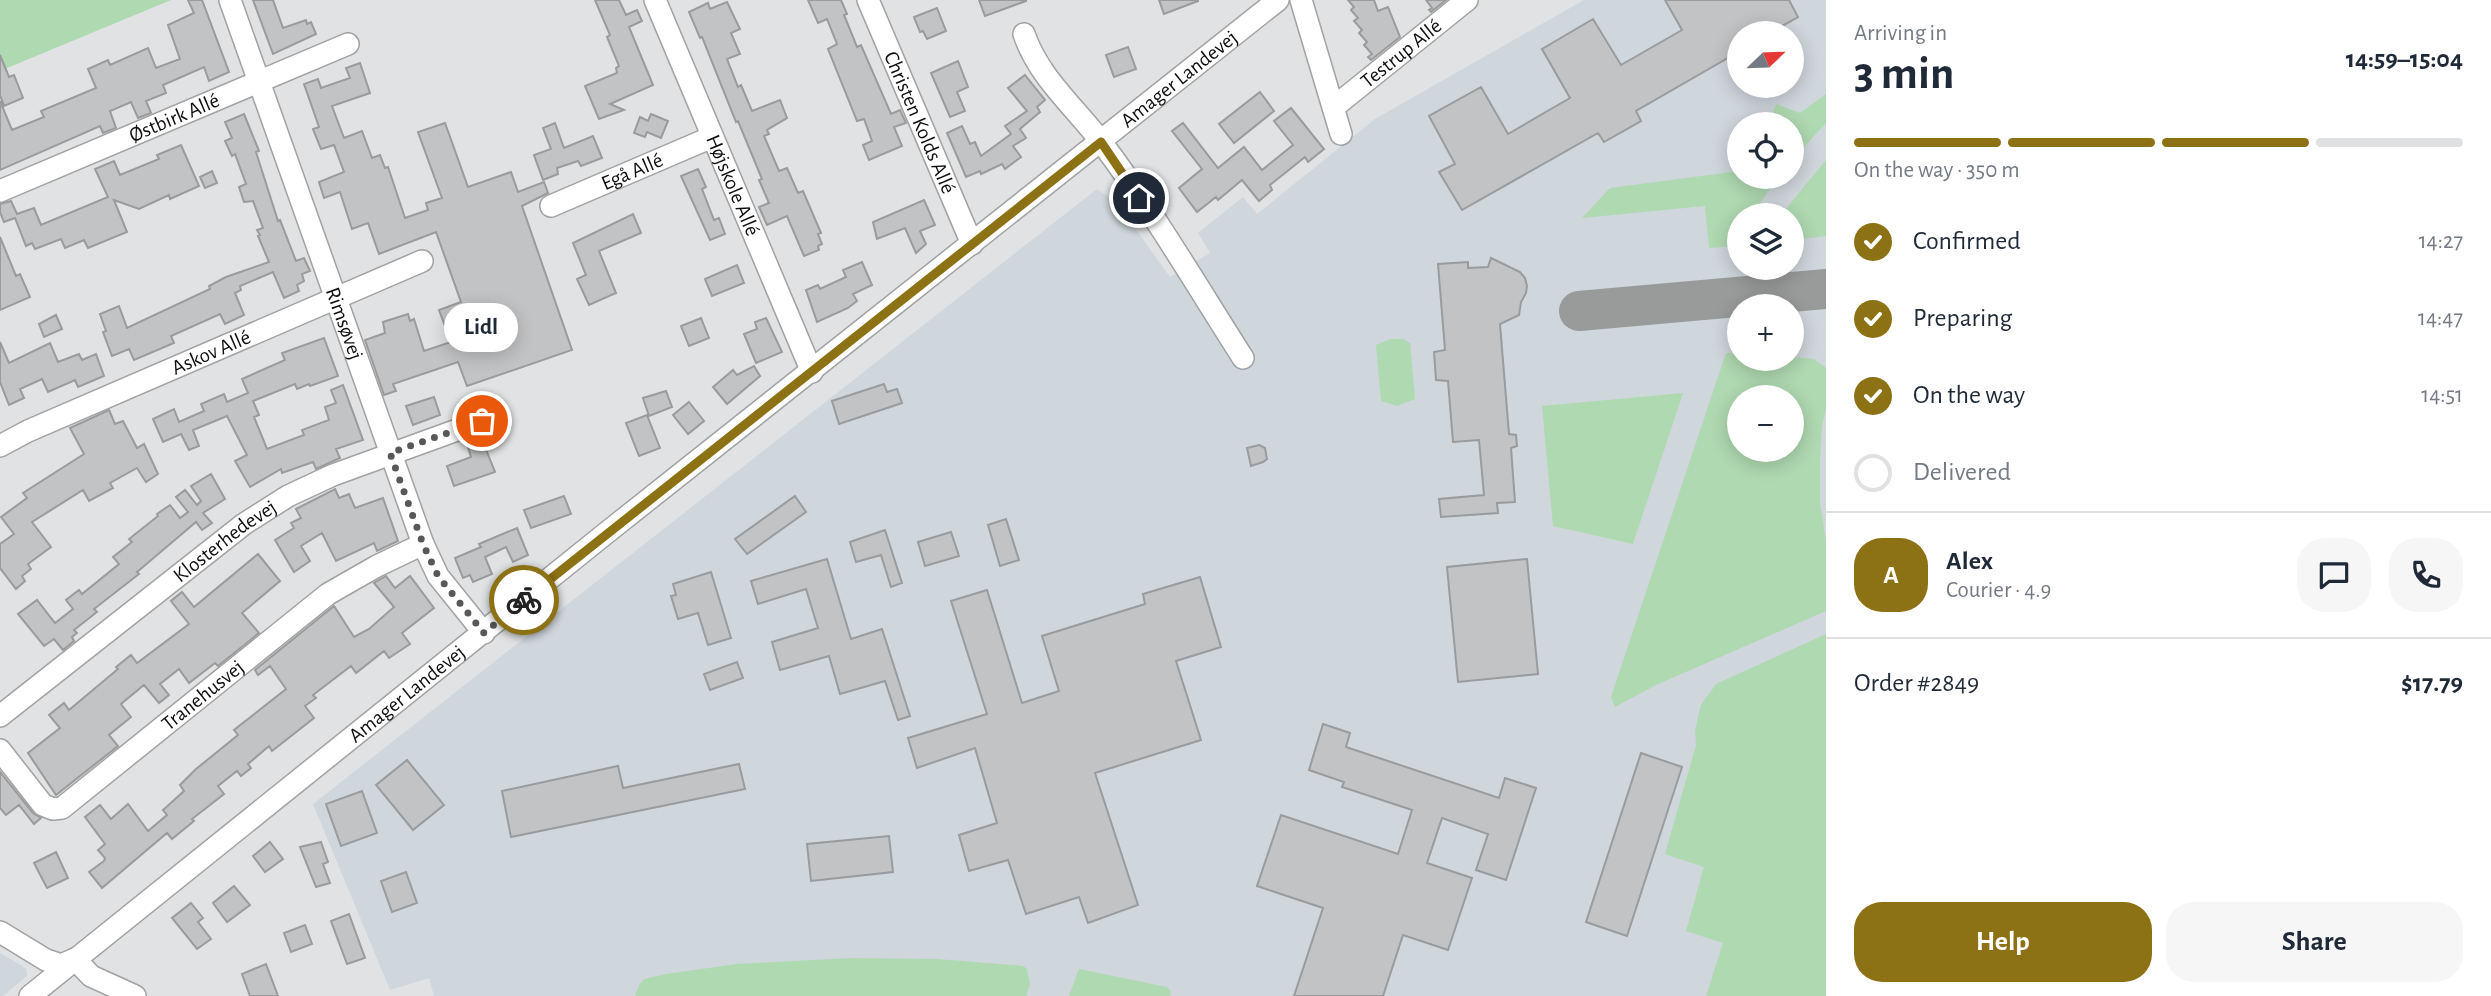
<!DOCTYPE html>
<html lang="en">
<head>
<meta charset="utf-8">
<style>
  body { margin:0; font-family:"Alegreya Sans",sans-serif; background:#f6f6f7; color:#1f2937; height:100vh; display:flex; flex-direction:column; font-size:26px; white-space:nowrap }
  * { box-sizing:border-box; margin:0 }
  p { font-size:23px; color:#747a83 }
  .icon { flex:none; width:38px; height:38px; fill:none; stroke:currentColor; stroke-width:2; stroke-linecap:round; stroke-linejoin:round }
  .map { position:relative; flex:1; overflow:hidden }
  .details { display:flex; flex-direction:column; background:#fff; width:665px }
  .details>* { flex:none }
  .needle { width:46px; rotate:67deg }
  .buttons { position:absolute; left:1727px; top:21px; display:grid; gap:14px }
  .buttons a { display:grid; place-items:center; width:77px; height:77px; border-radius:50%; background:#fff; box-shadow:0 4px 18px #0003; font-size:35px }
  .pin { position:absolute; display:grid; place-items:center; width:60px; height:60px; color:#fff; margin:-30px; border:4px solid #fff; border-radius:50%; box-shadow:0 2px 7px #0007 }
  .courier { position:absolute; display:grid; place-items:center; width:70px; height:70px; margin:-35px; border:5px solid #8d7115; border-radius:50%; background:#fff; color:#222; box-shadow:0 2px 9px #0007 }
  .bubble { position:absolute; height:49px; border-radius:24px; background:#fff; box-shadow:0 4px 18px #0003; font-size:23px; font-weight:700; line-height:49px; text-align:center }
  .summary em { font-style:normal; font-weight:700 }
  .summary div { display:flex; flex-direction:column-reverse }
  .summary { display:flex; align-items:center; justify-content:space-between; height:119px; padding:0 28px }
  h1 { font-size:46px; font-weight:700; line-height:52px }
  .bar { display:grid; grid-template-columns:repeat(4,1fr); gap:10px 7px; align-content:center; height:84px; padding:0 28px }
  .bar i { height:9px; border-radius:5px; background:#e0e1e3 }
  .bar .on { background:#8d7115 }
  .bar p { grid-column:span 4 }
  .line { display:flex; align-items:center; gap:18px; padding:0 28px; border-top:2px solid #e0e1e3 }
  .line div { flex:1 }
  .round { display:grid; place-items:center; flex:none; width:74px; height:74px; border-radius:28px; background:#f6f6f7 }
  ol { padding:0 28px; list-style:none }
  li { display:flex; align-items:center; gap:21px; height:77px }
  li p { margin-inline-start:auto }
  li .icon { padding:7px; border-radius:50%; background:#8d7115; color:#fff; stroke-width:4 }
  li:last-child { color:#747a83 }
  li i { width:38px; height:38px; border:4px solid #e0e1e3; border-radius:50% }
  .action { display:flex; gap:14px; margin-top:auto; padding:14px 28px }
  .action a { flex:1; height:80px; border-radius:28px; background:#8d7115; color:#fff; font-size:28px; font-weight:700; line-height:80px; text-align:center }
  .action a+a { background:#f6f6f7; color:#1f2937 }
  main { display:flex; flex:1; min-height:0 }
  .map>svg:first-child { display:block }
  .built { fill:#cfd6dc; fill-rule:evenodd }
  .green { fill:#afd9b1; fill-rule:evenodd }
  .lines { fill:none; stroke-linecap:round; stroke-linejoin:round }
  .taxiway { stroke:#999a9a; stroke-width:40 }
  .building { fill:#c2c3c4; stroke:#9a9b9c; stroke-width:2 }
  .minor-casing { stroke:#a1a2a3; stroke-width:24 }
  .minor { stroke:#fff; stroke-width:21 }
  .done { stroke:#575859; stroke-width:7; stroke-dasharray:0 12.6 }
  .route { stroke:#8d7115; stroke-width:9 }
  .labels { text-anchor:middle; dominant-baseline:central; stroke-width:6; stroke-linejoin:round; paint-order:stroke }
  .street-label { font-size:21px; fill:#0d0e0e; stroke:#eeeff0 }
</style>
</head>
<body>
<main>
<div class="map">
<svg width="1826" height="996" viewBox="0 0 1826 996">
  <rect width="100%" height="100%" fill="#e1e2e3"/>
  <path class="built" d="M1584,0H1826V996H434L429,978L390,990L313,804L1097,189L1117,203L1170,277L1210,253L1198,233L1243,197L1257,214L1375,119ZM1740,33H1792V86H1740ZM1740,124H1792V177H1740ZM1740,215H1792V268H1740ZM1740,306H1792V359H1740ZM1740,397H1792V450H1740Z
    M0,953L26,968L27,976L3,996H0Z"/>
  <path class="green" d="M0,0H171L0,71Z
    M1826,94V123L1792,160V124H1769L1776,104L1800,113Z
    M1826,160V236L1792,240V215H1781Z
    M1739,171L1740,177H1778L1752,215H1740L1739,238L1736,246L1709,248L1705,206L1582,218L1610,188Z
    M1390,339H1403L1410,343L1415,399L1397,406L1381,401L1376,345Z
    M1726,353H1739L1740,359L1792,357L1814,359L1826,368V408L1822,426L1820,460V503L1826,542V611L1656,685L1615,707L1611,697ZM1740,397H1792V450H1740Z
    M1683,393L1633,544L1553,526L1542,406Z
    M1826,634V996H1706L1723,943L1686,931L1704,867L1665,854L1696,745L1695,730L1701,705L1716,684Z
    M851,958L937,959L1023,966L1027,969L1030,984L1026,996H635L639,985L644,979L666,974L737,964Z
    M1079,969L1167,987L1171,992L1170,996H1069Z"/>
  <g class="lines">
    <path class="taxiway" d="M1579,311L1826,289"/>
  </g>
  <path class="building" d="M188,0H202L229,72L209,81L204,67L163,85L166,93L146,101L151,113L138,118L131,102L110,111L116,128L103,133L100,126L0,170V101L12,130L44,117L41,111L96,88L88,69L108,60L110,65L148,48L156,68L180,59L168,25L194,13Z
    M253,0H273L283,28L306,20L307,24L311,22L316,34L273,54Z
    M595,0H619L626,15L637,10L642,21L629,27L653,85L610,104L624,110L599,119L585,86L617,73L616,68L619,66L607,37L610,35Z
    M808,0H841L847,14L844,15L853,37L857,47L861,45L891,114L900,110L906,123L894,127L902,146L869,160L863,145L872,141L864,119L857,121L828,49L837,44L827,19L818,23Z
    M979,0H1026V1L985,16Z
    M1159,0H1198V1L1164,14Z
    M1348,0H1374L1378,11L1388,7L1400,37L1371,60L1368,57L1372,54L1364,45L1367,42L1359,33L1362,30L1354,21L1358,18L1351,10L1354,7Z
    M1426,0H1446L1431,12L1429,10L1432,8Z
    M1665,0H1789L1798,17L1770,33H1740V51L1636,111L1641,121L1604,142L1598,133L1462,210L1439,172L1455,164L1429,116L1481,87L1508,134L1570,98L1542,49L1593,19L1621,65L1682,30Z
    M727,2L740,29L731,33L740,54L727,59L738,87L741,85L752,111L780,100L787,118L767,130L769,134L764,136L779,171L787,168L798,193L803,191L821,233L818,234L822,244L818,246L819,250L804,256L787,216L767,225L759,207L769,203L759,180L762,179L738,121L736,122L702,37L700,38L689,12L708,3L710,9Z
    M937,8L946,31L927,39L923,31L920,32L914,17Z
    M1128,47L1136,69L1114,77L1106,55Z
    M0,55L9,77L14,75L23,98L4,106L0,95Z
    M958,61L968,87L957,92L965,111L950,117L931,73Z
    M360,63L370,93L332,106L344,138L362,131L372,158L380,155L385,168L388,167L405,218L428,210L426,203L442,198L418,132L445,123L468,187L511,172L518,192L544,182L548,193L522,206L572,350L467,386L458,362L393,384L396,391L384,395L365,340L385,333L383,322L408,314L410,321L414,319L424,351L451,342L439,310L461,302L436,232L379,254L368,223L352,229L340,192L324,198L319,182L344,172L334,145L321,149L313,129L319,127L304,84L318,79L321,88L350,78L346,68Z
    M1025,75L1045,100L1037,107L1040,112L1020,129L1026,138L1013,146L1021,157L1005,169L1002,164L981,174L980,171L966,177L947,133L962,126L970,144L975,142L981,156L1011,134L1005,126L1027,111L1008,88Z
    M1260,92L1274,111L1234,143L1219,124Z
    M1291,108L1324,149L1308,162L1305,157L1270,185L1272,190L1259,201L1242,180L1218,200L1216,197L1197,212L1179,188L1202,169L1172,131L1183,123L1218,168L1244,147L1262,170L1293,145L1274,121Z
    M244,114L259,151L256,152L278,221L280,220L296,261L304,258L310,271L302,274L304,281L297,285L299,291L284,298L273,272L240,286L241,290L235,293L244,315L225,324L220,314L171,336L174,343L134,360L129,349L112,356L103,332L106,331L100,314L119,306L127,328L210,289L209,286L226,277L269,262L258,236L260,235L257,230L263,228L253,201L244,202L239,187L246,184L235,154L232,156L225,141L232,138L225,122Z
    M651,114L668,121L661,138L647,132L645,137L634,133L640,117L648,121Z
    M555,123L564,148L593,136L602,158L581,166L578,161L557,168L558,174L543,180L534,155L551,149L543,128Z
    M181,145L199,186L170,199L169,195L139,209L114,200L127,232L88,248L84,240L65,248L61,239L35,249L32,243L26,246L15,218L4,222L0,212V204L11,201L17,214L34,208L41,225L108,197L95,169L114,161L120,175L159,159L157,155Z
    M698,169L706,187L702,189L714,220L719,218L725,234L710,240L681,176Z
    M212,171L217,183L205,188L200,177Z
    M924,200L935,225L920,231L926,244L916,253L905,228L877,239L873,222Z
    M633,214L641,233L599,251L616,293L589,305L577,279L586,275L573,243Z
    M0,237L16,276L20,274L30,297L0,310Z
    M1491,258L1520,272L1525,278L1527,286L1526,293L1521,302L1519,315L1500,324L1509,434L1516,435L1517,446L1511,448L1515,502L1497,503L1498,513L1441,517L1439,499L1484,495L1479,440L1453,442L1448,381L1436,380L1434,352L1445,350L1438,264L1468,262V268L1488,267Z
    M862,262L872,285L853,294L857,301L848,308L817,322L806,290L818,285L820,289L846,277L843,270Z
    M737,265L744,283L712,296L705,279Z
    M56,315L62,329L44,337L39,324Z
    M701,318L709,338L689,346L681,326Z
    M766,318L782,352L756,363L744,334L757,329L755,322Z
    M324,338L338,376L310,386L309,384L297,389L295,384L253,401L259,415L254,417L267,449L304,435L302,430L329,420L325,407L336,403L331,390L343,385L363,440L336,449L340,458L316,469L313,462L282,473L281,469L250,487L235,461L247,455L227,416L193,430L199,446L189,450L181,434L163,442L153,419L174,409L179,422L204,411L201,404L224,394L227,402L248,393L242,379L285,360L282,353Z
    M0,342L9,363L50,343L58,362L79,354L82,360L96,354L104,376L78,387L75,380L48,392L42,379L20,389L24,398L9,405L0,382Z
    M754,366L760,376L727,404L713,387L733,370L737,375Z
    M884,384L887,392L897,389L902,403L839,424L832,401Z
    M666,391L672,407L649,416L643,398Z
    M434,397L440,415L413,425L406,406Z
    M689,402L704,421L688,434L673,415Z
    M109,410L115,424L123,421L137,448L144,444L158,474L146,482L137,468L110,483L113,488L89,501L83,490L32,522L51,547L28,564L31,569L22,576L25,581L16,589L0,568V544L14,534L1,517L27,498L23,493L84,454L70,428Z
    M647,415L660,448L639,456L626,423Z
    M483,442L495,472L454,486L447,466L471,457L468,447Z
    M1259,445L1265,448L1267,459L1263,462L1251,466L1247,448Z
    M211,474L225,499L203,513L212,523L202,530L196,522L137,572L139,574L94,609L97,612L74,630L77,633L72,637L74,641L63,650L54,639L44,646L18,614L37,600L55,623L73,609L66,600L79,590L82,594L119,564L113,557L132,542L129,539L158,516L157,514L170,505L180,518L188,512L176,497L185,490L197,505L201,501L191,486Z
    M335,489L339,498L349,494L355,508L383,498L398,541L377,551L374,543L336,561L322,533L301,546L310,561L294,572L275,540L294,528L291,523L301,518L296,509Z
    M564,496L571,514L531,528L524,510Z
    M795,496L806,512L747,554L735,539Z
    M1006,519L1019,560L1000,566L988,525Z
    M517,528L528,555L513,562L506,547L485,557L492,574L473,582L470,575L463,578L455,558L481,547L479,544Z
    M885,530L902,583L891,587L881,555L856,562L850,542Z
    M951,532L959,556L925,566L918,542Z
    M258,554L280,581L242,613L259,633L218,666L215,663L189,683L179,669L160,684L169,695L159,703L144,685L121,704L131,717L109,735L118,746L56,795L28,753L60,728L49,715L64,703L69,710L118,669L116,667L131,655L137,663L189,624L171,601L182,592L194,607Z
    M827,559L851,639L882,629L910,716L898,720L885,681L840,694L829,656L780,670L772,642L818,628L806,589L758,604L751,581Z
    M1527,559L1538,674L1458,682L1447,567Z
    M711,572L731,638L708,645L698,613L678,619L671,596L676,595L673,584Z
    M386,576L395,588L410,576L434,608L402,633L410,644L389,658L384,651L356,673L351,666L313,695L316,698L305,706L314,718L272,751L269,746L248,764L251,768L241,776L237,771L218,786L224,794L192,819L194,821L172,839L167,833L102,888L89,872L104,861L105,858L98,850L105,844L85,817L100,805L111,819L128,804L148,831L167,815L163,810L184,791L180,785L196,769L238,735L234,730L286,689L270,666L258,675L255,670L334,606L354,637L369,629L394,607L374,583Z
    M1200,577L1221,647L1176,661L1201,740L1095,773L1138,905L1088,923L1079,897L1026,914L1008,860L969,871L959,835L997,823L975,748L917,768L908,738L987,714L951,601L987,590L1022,703L1059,691L1042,636L1145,604L1143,594Z
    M737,662L743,678L710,690L704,674Z
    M1323,724L1350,733L1346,747L1499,798L1505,778L1536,788L1506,880L1476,870L1488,834L1442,818L1427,863L1472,878L1448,950L1403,935L1383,996H1294L1323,908L1257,886L1281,815L1398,854L1412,810L1342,787L1344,782L1309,770Z
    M1641,753L1682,767L1627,936L1586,922Z
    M407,760L444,805L413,830L376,785Z
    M739,764L745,789L511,837L502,791L618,766L623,788Z
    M0,772L33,813L41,818L34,824L19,805L6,815L0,808Z
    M362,791L377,833L341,846L326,804Z
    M889,836L893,872L811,881L807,844Z
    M270,842L283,859L265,872L253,856Z
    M321,842L328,862L323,864L330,883L316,887L300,847Z
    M56,852L68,878L47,888L34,863Z
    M406,872L417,903L392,912L381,881Z
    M234,886L250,905L227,922L213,903Z
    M191,903L203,918L198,922L211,939L197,949L172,918Z
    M349,914L365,958L347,964L331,921Z
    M305,925L312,944L291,952L284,933Z
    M266,964L278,996H250L242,974Z"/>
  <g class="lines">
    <defs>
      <g id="minor">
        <path id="s1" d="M230,0L423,544L438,576L484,633"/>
        <path id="s2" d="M655,0L812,372"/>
        <path id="s3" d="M868,0L972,244"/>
        <path d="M1301,0L1341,134"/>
        <path d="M1024,34C1039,78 1075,107 1102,143C1153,211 1197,286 1243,358"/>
        <path id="s4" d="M1334,107L1467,0"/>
        <path id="s5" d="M0,191L348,44"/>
        <path id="s6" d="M551,206L712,137"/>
        <path id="s7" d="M0,446L28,431L422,261"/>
        <path id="s8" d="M0,716L244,524L288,496L333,475L482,421"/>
        <path id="s9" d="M0,750L43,805L53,809L62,808L328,594L377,566L423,544"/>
        <path d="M0,932L46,960L61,965L75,959"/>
        <path d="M75,959L91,976L135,996"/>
        <path id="s10" d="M30,996L610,530L1278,0"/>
      </g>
    </defs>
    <use href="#minor" class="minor-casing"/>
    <use href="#minor" class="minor"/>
  </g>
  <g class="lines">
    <path class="done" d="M482,421L390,453L423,544L438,576L484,633L524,600"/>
    <path class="route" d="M524,600L1101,142L1139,198"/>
  </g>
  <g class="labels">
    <g class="street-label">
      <text stroke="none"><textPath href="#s4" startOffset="86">Testrup Allé</textPath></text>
      <text stroke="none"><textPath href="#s10" startOffset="1470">Amager Landevej</textPath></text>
      <text stroke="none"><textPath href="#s5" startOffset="189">Østbirk Allé</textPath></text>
      <text stroke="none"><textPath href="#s3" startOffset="133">Christen Kolds Allé</textPath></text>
      <text stroke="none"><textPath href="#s6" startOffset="88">Egå Allé</textPath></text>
      <text stroke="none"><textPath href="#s2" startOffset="201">Højskole Allé</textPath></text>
      <text stroke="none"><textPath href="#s1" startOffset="343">Rimsøvej</textPath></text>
      <text stroke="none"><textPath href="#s7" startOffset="231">Askov Allé</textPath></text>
      <text stroke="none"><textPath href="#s8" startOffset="285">Klosterhedevej</textPath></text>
      <text stroke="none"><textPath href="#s10" startOffset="483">Amager Landevej</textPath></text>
      <text stroke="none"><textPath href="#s9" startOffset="270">Tranehusvej</textPath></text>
    </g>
  </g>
</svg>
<div class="buttons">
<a><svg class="needle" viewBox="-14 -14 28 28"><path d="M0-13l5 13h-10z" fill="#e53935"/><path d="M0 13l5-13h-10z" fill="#747a83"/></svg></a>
<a><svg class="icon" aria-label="locate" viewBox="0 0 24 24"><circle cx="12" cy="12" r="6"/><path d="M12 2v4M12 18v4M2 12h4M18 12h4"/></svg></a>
<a><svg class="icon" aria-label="layers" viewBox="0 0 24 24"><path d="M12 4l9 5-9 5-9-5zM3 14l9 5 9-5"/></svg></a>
<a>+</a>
<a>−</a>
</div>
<div class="pin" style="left:482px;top:421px;background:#ea580c"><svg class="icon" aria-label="bag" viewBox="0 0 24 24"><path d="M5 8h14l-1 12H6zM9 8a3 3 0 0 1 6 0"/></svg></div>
<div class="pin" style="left:1139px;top:198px;background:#1f2937"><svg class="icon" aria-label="home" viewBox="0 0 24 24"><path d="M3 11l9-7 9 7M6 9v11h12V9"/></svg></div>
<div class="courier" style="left:524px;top:600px"><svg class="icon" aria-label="bike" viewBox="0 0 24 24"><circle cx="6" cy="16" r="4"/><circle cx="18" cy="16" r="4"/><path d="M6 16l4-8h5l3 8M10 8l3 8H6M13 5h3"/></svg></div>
<div class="bubble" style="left:444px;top:303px;width:74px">Lidl</div>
</div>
<section class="details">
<div class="summary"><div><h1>3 min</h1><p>Arriving in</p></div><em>14:59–15:04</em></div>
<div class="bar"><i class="on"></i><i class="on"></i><i class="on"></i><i></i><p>On the way · 350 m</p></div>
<ol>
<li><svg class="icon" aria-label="check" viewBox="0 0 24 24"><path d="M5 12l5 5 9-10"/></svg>Confirmed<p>14:27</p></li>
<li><svg class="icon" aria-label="check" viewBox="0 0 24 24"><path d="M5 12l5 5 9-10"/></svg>Preparing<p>14:47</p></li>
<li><svg class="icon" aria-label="check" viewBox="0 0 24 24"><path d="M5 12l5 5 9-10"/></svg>On the way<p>14:51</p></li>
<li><i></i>Delivered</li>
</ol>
<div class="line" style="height:126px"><b class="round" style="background:#8d7115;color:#fff">A</b><div><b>Alex</b><p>Courier · 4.9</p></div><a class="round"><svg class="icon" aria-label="chat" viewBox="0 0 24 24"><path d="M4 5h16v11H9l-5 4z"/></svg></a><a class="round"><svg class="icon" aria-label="phone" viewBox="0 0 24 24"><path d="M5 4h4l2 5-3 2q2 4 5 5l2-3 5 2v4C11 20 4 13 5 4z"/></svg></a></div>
<div class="line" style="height:91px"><div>Order #2849</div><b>$17.79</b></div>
<div class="action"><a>Help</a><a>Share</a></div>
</section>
</main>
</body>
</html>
